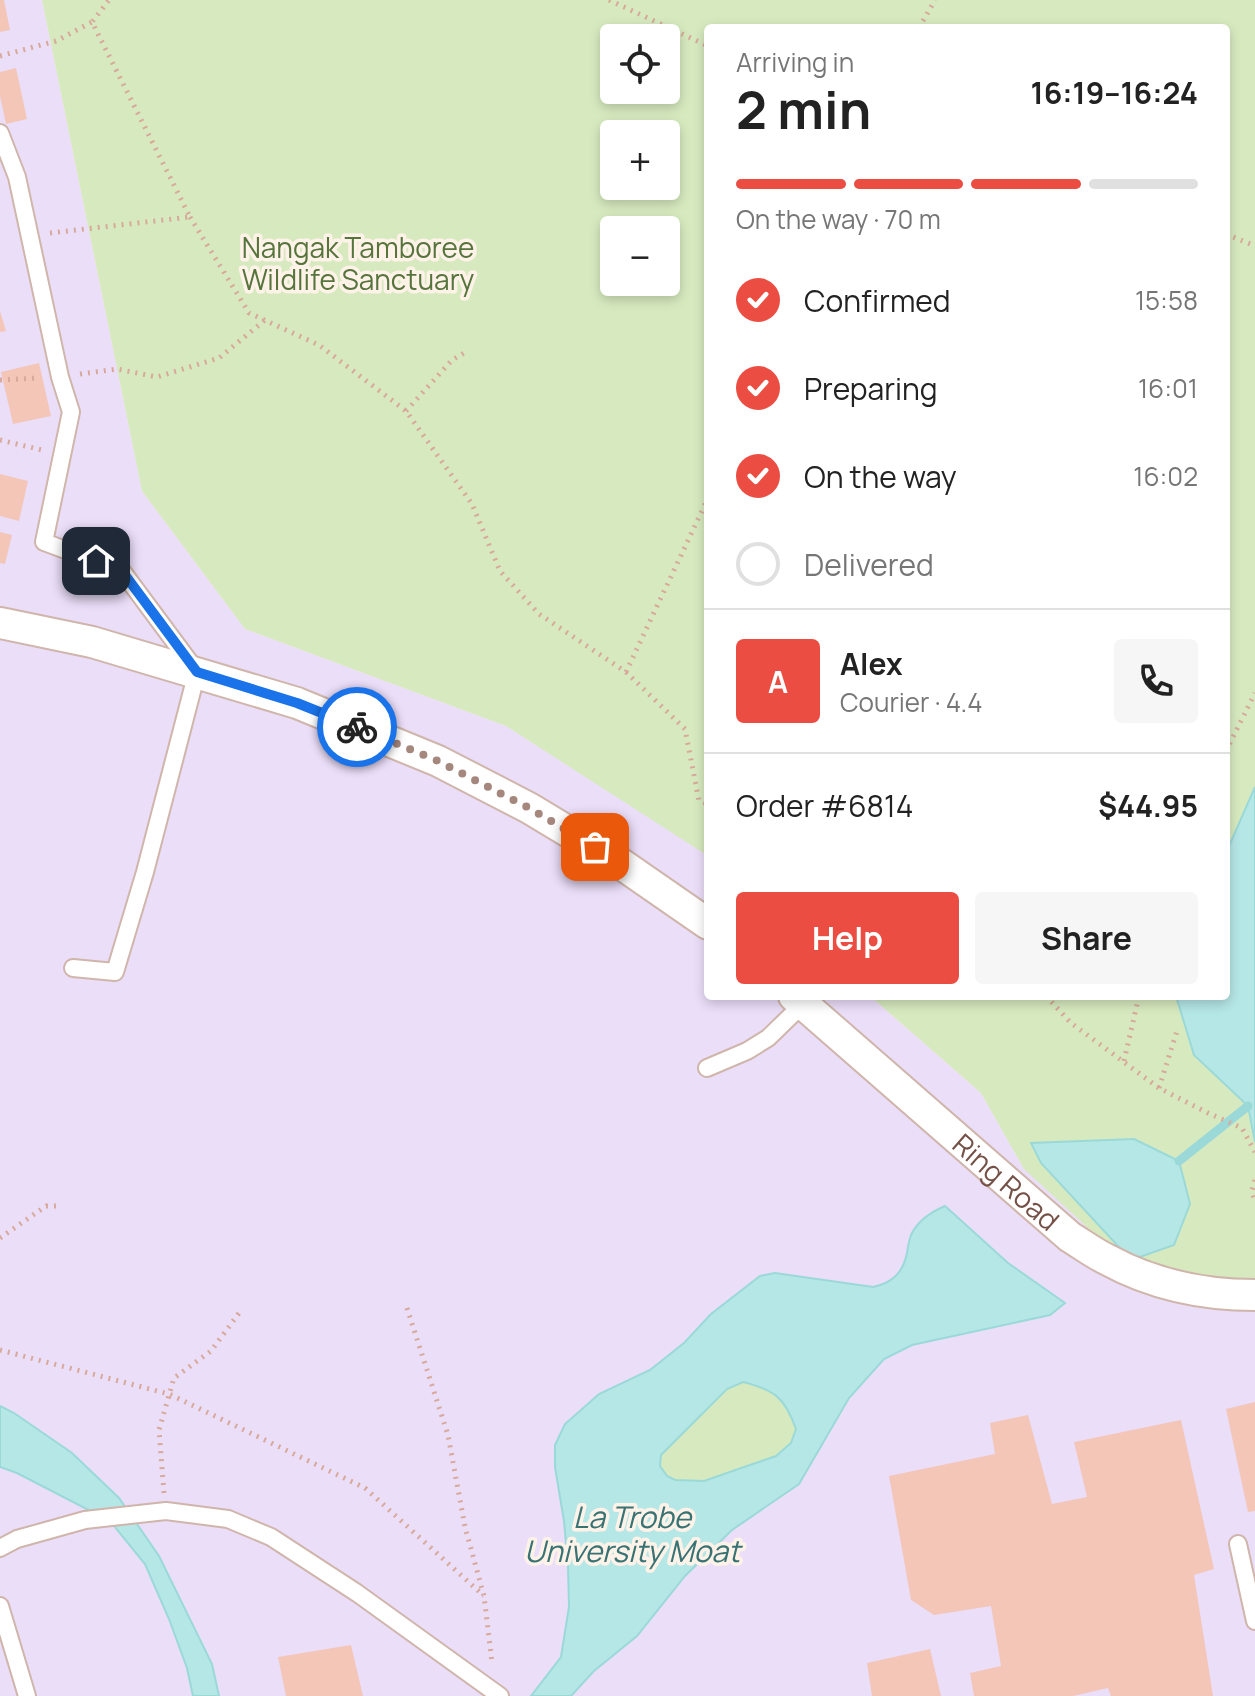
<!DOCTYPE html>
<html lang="en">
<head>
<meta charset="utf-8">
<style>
  body { margin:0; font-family:Manrope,sans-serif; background:#f6f6f6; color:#222; height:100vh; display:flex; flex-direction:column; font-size:30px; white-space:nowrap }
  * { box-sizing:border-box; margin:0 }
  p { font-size:26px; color:#767676 }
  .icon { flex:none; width:44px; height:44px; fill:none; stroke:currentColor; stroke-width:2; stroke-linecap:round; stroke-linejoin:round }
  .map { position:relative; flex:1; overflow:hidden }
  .sheet { position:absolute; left:704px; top:24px; width:526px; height:976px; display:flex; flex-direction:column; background:#fff; border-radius:8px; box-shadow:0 4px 12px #0003 }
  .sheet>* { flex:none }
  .tools { position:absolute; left:600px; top:24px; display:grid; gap:16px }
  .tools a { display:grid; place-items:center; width:80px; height:80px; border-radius:8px; background:#fff; box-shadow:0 4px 12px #0003; font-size:40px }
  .pin { position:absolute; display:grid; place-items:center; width:68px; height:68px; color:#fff; margin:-34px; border-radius:16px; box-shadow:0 4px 12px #0006 }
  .courier { position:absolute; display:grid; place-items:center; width:80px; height:80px; margin:-40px; border:6px solid #1a73e8; border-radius:50%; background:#fff; color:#222; box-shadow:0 2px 10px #0007 }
  .head em { font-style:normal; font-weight:700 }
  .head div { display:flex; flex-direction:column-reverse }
  .head { display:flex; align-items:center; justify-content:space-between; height:136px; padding:0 32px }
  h1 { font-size:52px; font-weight:700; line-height:60px }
  .bar { display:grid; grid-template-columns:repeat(4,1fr); gap:12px 8px; align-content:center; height:96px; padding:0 32px }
  .bar i { height:10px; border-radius:6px; background:#e0e0e0 }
  .bar .current { background:#eb4d42 }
  .bar p { grid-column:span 4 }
  .line { display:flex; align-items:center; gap:20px; padding:0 32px; border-top:2px solid #e0e0e0 }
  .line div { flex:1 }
  .round { display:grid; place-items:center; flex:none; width:84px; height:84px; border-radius:8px; background:#f6f6f6 }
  ol { padding:0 32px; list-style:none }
  li { display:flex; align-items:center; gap:24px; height:88px }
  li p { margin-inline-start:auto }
  li .icon { padding:8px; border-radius:50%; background:#eb4d42; color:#fff; stroke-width:4 }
  li:last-child { color:#767676 }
  li i { width:44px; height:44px; border:4px solid #e0e0e0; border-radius:50% }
  .cta { display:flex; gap:16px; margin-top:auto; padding:16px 32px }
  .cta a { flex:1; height:92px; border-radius:8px; background:#eb4d42; color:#fff; font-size:32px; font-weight:700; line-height:92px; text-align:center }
  .cta a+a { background:#f6f6f6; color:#222 }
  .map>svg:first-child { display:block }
  .education { fill:#ebdef9 }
  .green { fill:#d7eabf; fill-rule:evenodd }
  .water { fill:#b5e7e6; stroke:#9bd9d9; stroke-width:2; fill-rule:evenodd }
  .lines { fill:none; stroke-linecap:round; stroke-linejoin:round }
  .stream { stroke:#9bd9d9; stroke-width:9 }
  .building { fill:#f3c6b8 }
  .lane-casing { stroke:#d0b5ab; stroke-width:20 }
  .street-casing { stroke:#d0b5ab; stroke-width:34 }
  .path { stroke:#d8a99b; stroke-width:5; stroke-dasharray:2 6; stroke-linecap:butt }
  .lane { stroke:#fff; stroke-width:16 }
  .street { stroke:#fff; stroke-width:30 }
  .done { stroke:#a5877d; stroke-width:8; stroke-dasharray:0 14.4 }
  .route { stroke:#1a73e8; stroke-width:10 }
  .labels { text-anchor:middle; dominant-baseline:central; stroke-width:7; stroke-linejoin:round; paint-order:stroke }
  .park-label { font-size:28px; fill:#56753c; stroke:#fff2e8 }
  .street-label { font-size:28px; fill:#755047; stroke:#fff2e8 }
  .water-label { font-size:30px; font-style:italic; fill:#387374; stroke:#fff2e8 }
</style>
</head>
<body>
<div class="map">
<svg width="1255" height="1696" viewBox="0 0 1255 1696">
  <rect width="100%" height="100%" fill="#fdeee1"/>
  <path class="education" d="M0,0H42L142,491L245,629L506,726L704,852L708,856V996H870L981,1093L1024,1169L1255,1290V1696H0Z"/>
  <path class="green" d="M42,0H1255V1290L1194,1288L1103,1242L1024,1169L981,1093L870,996H1226V28H708V856L506,726L245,629L142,491ZM614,38H666V90H614ZM614,134H666V186H614ZM614,230H666V282H614Z
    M742,1382C775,1390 785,1398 796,1429L791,1443L776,1456L704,1481L675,1480L667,1475L660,1466L661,1455L727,1389Z"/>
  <path class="water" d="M1255,787V1142L1248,1106L1194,1055L1176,996H1226V853Z
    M1134,1139L1179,1161L1190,1204L1174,1245L1131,1260L1041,1163L1031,1143Z
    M945,1206L1008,1263L1065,1303L1050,1315L912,1345L884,1359L849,1398L799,1484L732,1530L685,1576L637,1636L594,1671L571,1696H531L561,1657L569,1607L568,1566L564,1521L555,1467V1445L565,1424L599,1394L650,1370L684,1343L711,1314L760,1276L775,1273L873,1287C892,1283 903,1273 907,1253C908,1247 909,1240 911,1235C918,1220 931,1212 945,1206ZM743,1382C775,1390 785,1398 796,1429L791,1443L776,1456L704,1481L675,1480L667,1476L660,1466L661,1455L727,1389Z
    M0,1406L14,1413L72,1453L119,1498L159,1556L212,1664L219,1696H193L187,1668L169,1619L145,1564L110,1521L17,1473L0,1467Z"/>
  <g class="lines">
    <path class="stream" d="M1179,1161L1248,1106"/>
  </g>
  <path class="building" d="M0,0H4L10,30L0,32Z
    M16,68L27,119L6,124L0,96V72Z
    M0,311L6,331L0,332Z
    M39,363L51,416L13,424L1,372Z
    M0,474L28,481L19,521L0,516Z
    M0,532L12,535L5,564L0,563Z
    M1255,1402V1511L1248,1512L1226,1409Z
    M1028,1415L1052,1504L1087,1497L1074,1442L1181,1420L1214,1569L1194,1575L1213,1696H1111L1108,1688L1073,1696H974L970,1673L1001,1666L991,1606L934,1615L911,1600L889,1476L995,1454L990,1423Z
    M351,1645L363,1696H286L278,1657Z
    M930,1649L941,1696H872L867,1663Z"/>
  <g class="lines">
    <defs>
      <path id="lane" d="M0,133L17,177L60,377L71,412L44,542L122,571L197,672L145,872L115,972L73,968
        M707,1068L747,1051L768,1038L803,1004
        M1238,1544L1255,1621
        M0,1548L17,1539L85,1520L166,1511L228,1519L271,1537L357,1593L500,1696
        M0,1606L27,1696"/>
      <g id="street">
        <path d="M0,623L92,642L297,703L438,761L529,808L617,861L708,924"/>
        <path id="s1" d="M794,996L1070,1237C1083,1245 1095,1254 1108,1260C1154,1285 1204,1295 1255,1295"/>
      </g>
    </defs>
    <use href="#lane" class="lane-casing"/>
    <use href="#street" class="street-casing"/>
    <path class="path" d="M609,0L708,46
      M919,28L935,0
      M0,56L56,41L92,22
      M190,217L249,313L319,345L406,411L472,504L500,571L539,614L626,672L708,498
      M50,233L190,217L92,22L109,0
      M1226,234L1255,246
      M80,374L117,369L157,377L219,358L265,320
      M0,380L38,378
      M406,411L452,360L466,352
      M0,440L42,450
      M626,672L685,729L699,801L708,804
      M1226,751L1255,693
      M1046,996L1071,1023L1159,1088L1208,1113L1242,1128L1255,1152
      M1124,1061L1139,996
      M1159,1088L1177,1031L1174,1029
      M1255,1180L1252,1190L1255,1203
      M0,1238L46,1206H58
      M407,1308L448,1435L465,1527L484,1596L492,1663
      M0,1350L169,1394L365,1488L484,1596
      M164,1493L159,1430L174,1378L211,1351L242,1309"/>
    <use href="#lane" class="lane"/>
    <use href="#street" class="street"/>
  </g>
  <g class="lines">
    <path class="done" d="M357,727L438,761L529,808L595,847"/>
    <path class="route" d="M96,561L122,571L197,672L297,703L357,727"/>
  </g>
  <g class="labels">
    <g class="park-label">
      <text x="358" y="247">Nangak Tamboree<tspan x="358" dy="32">Wildlife Sanctuary</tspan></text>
    </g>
    <g class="street-label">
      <text stroke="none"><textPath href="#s1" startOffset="282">Ring Road</textPath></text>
    </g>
    <g class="water-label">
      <text x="632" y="1516">La Trobe<tspan x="632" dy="34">University Moat</tspan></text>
    </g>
  </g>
</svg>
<div class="tools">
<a><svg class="icon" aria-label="locate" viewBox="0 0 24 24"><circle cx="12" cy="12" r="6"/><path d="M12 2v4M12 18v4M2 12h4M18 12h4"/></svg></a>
<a>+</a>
<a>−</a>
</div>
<div class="pin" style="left:595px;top:847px;background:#ea580c"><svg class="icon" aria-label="bag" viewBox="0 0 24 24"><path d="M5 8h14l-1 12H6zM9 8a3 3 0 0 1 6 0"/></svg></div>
<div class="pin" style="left:96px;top:561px;background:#1f2937"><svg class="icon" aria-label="home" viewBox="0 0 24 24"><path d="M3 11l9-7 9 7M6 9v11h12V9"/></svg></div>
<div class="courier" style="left:357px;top:727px"><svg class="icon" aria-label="bike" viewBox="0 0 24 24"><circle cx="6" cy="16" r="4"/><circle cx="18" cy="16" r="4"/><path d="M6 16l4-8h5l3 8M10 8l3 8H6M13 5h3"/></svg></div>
<section class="sheet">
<div class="head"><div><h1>2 min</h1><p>Arriving in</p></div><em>16:19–16:24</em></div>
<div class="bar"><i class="current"></i><i class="current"></i><i class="current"></i><i></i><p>On the way · 70 m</p></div>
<ol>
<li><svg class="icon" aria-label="check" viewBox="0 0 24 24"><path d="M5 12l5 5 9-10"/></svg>Confirmed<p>15:58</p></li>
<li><svg class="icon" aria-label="check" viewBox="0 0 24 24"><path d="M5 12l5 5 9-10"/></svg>Preparing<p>16:01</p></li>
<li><svg class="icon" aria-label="check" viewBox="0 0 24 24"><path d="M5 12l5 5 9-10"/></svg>On the way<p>16:02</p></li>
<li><i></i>Delivered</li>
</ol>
<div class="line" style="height:144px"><b class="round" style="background:#eb4d42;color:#fff">A</b><div><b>Alex</b><p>Courier · 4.4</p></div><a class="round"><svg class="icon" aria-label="phone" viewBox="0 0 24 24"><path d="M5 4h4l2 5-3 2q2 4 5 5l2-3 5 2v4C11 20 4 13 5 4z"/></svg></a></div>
<div class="line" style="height:104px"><div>Order #6814</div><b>$44.95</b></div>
<div class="cta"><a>Help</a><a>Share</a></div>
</section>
</div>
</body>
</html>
